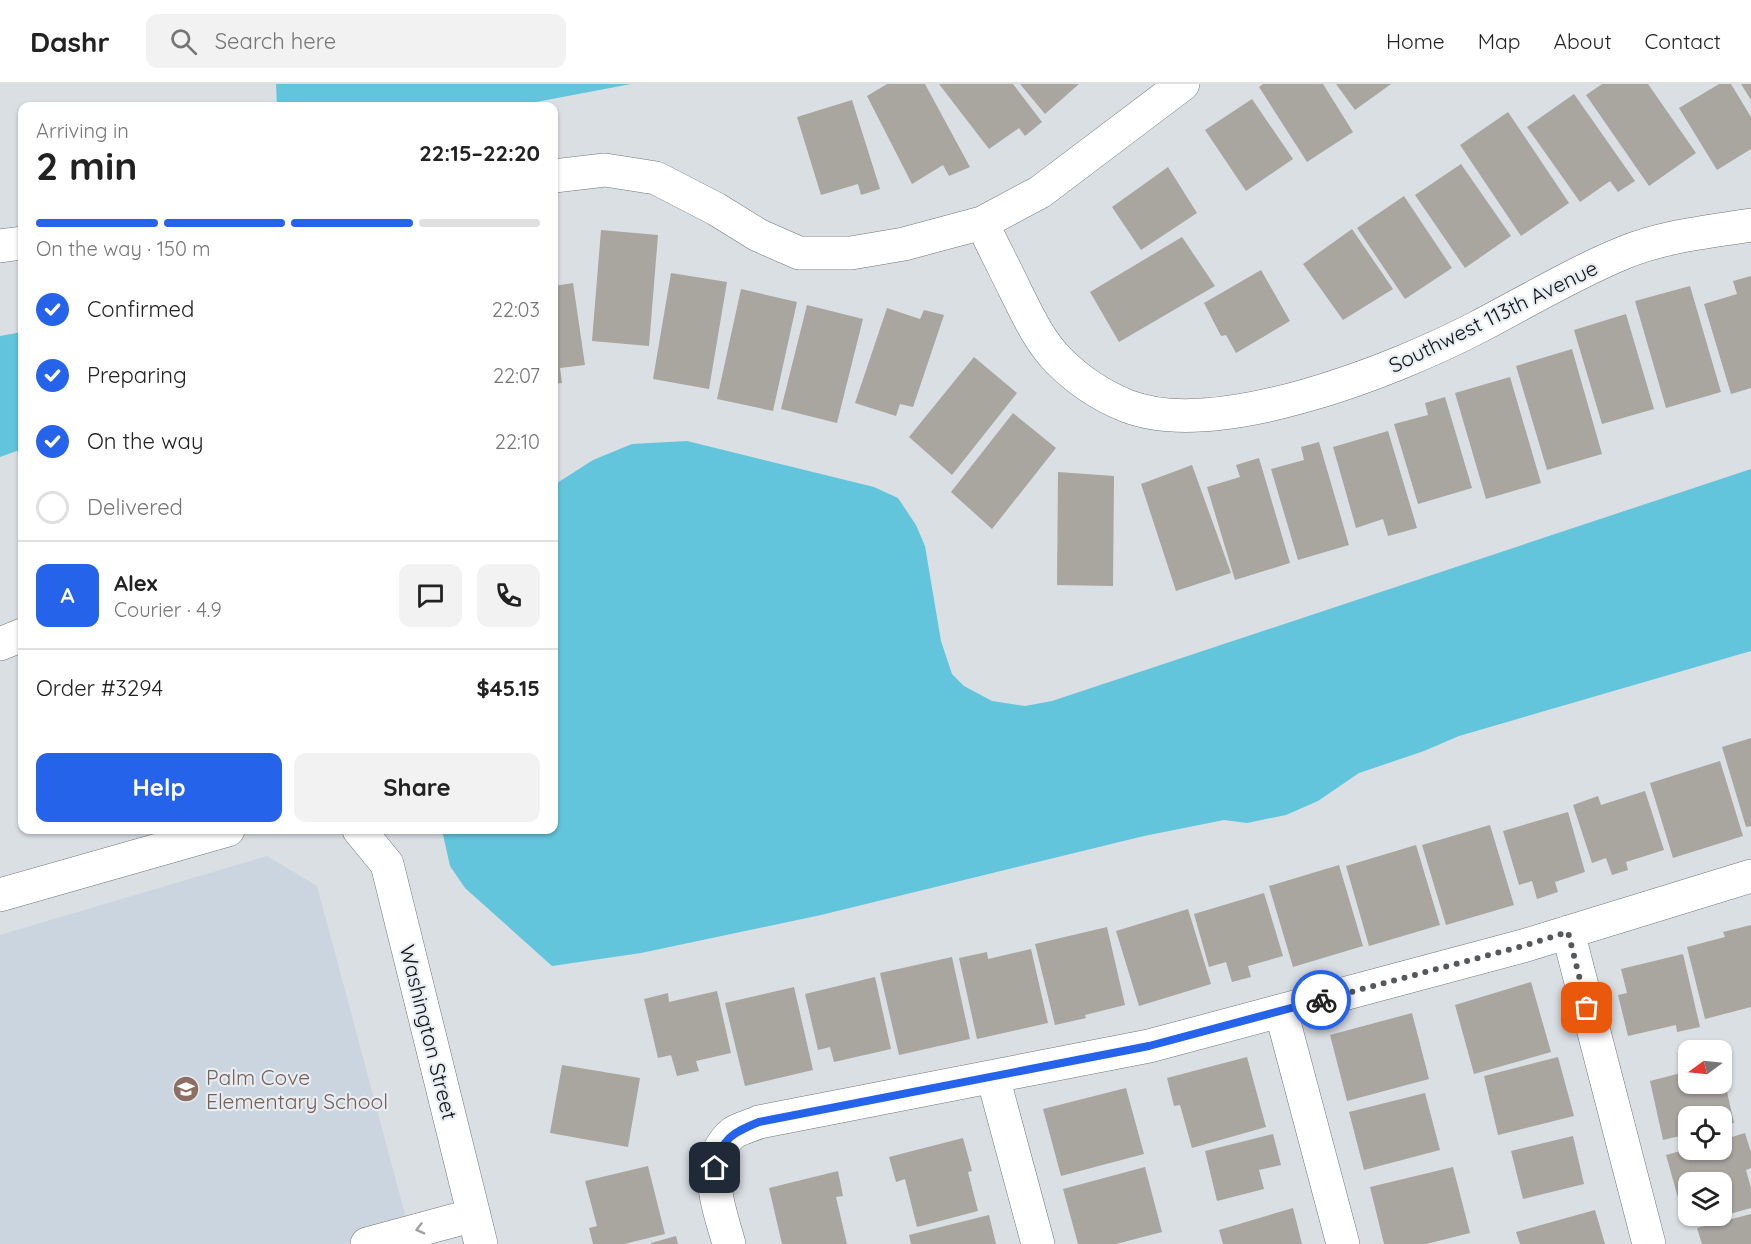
<!DOCTYPE html>
<html lang="en">
<head>
<meta charset="utf-8">
<style>
  body { margin:0; font-family:Quicksand,sans-serif; background:#f2f2f2; color:#222; height:100vh; display:flex; flex-direction:column; font-size:22px; white-space:nowrap }
  * { box-sizing:border-box; margin:0 }
  p { font-size:20px; color:#767676 }
  .icon { flex:none; width:33px; height:33px; fill:none; stroke:currentColor; stroke-width:2; stroke-linecap:round; stroke-linejoin:round }
  .map { position:relative; flex:1; overflow:hidden }
  .side { position:absolute; left:18px; top:18px; width:540px; height:732px; display:flex; flex-direction:column; background:#fff; border-radius:12px; box-shadow:0 2px 4px #0004 }
  .side>* { flex:none }
  .needle { width:39px; rotate:255deg }
  .tools { position:absolute; left:1678px; top:956px; display:grid; gap:12px }
  .tools a { display:grid; place-items:center; width:54px; height:54px; border-radius:12px; background:#fff; box-shadow:0 2px 4px #0004; font-size:30px }
  .pin { position:absolute; display:grid; place-items:center; width:51px; height:51px; color:#fff; margin:-26px; border-radius:12px; box-shadow:0 3px 9px #0006 }
  .courier { position:absolute; display:grid; place-items:center; width:60px; height:60px; margin:-30px; border:4px solid #2563eb; border-radius:50%; background:#fff; color:#222; box-shadow:0 2px 8px #0007 }
  .headline em { font-style:normal; font-weight:800 }
  .headline div { display:flex; flex-direction:column-reverse }
  .headline { display:flex; align-items:center; justify-content:space-between; height:102px; padding:0 18px }
  h1 { font-size:39px; font-weight:800; line-height:45px }
  .bar { display:grid; grid-template-columns:repeat(4,1fr); gap:9px 6px; align-content:center; height:72px; padding:0 18px }
  .bar i { height:8px; border-radius:4px; background:#e0e0e0 }
  .bar .on { background:#2563eb }
  .bar p { grid-column:span 4 }
  .line { display:flex; align-items:center; gap:15px; padding:0 18px; border-top:2px solid #e0e0e0 }
  .line div { flex:1 }
  .round { display:grid; place-items:center; flex:none; width:63px; height:63px; border-radius:12px; background:#f2f2f2 }
  ol { padding:0 18px; list-style:none }
  li { display:flex; align-items:center; gap:18px; height:66px }
  li p { margin-inline-start:auto }
  li .icon { padding:6px; border-radius:50%; background:#2563eb; color:#fff; stroke-width:4 }
  li:last-child { color:#767676 }
  li i { width:33px; height:33px; border:3px solid #e0e0e0; border-radius:50% }
  .action { display:flex; gap:12px; margin-top:auto; padding:12px 18px }
  .action a { flex:1; height:69px; border-radius:12px; background:#2563eb; color:#fff; font-size:24px; font-weight:800; line-height:69px; text-align:center }
  .action a+a { background:#f2f2f2; color:#222 }
  header { display:flex; align-items:center; gap:36px; box-sizing:border-box; height:84px; padding:0 30px; background:#fff; border-bottom:2px solid #e0e0e0 }
  header strong { font-size:28px }
  nav { display:flex; gap:33px; margin-inline-start:auto; font-size:21px }
  .search { width:420px; height:54px; background:#f2f2f2; display:flex; align-items:center; gap:15px; box-sizing:border-box; padding:0 21px; border-radius:12px; color:#767676; font-size:22px }
  .map>svg:first-child { display:block }
  .built { fill:#cad5df }
  .water { fill:#62c5dc }
  .building { fill:#a9a59f; fill-rule:evenodd }
  .lines { fill:none; stroke-linecap:round; stroke-linejoin:round }
  .minor-casing { stroke:#71757a; stroke-width:34 }
  .minor { stroke:#fff; stroke-width:33 }
  .oneway { stroke:#9fa0a1 }
  .done { stroke:#56595c; stroke-width:6; stroke-dasharray:0 10.8 }
  .route { stroke:#2563eb; stroke-width:8 }
  .labels { text-anchor:middle; dominant-baseline:central; stroke-width:4.5; stroke-linejoin:round; paint-order:stroke }
  .street-label { font-size:21px; fill:#0f1113; stroke:#e7edf2 }
  .education-label { font-size:21px; fill:#785e54; stroke:#e7edf2; text-anchor:start }
</style>
</head>
<body>
<header>
<strong>Dashr</strong>
<div class="search"><svg class="icon" aria-label="search" viewBox="0 0 24 24"><circle cx="10" cy="10" r="6"/><path d="M15 15l6 6"/></svg>Search here</div>
<nav><a>Home</a><a>Map</a><a>About</a><a>Contact</a></nav>
</header>
<div class="map">
<svg width="1751" height="1160" viewBox="0 0 1751 1160">
  <rect width="100%" height="100%" fill="#dadfe4"/>
  <path class="built" d="M267,772L317,802L413,1160H0V851Z"/>
  <path class="water" d="M276,0H631L515,22H277Z
    M22,248V365L0,373V252Z
    M687,357L874,403L898,414L916,441L925,462L941,557L952,590L964,602L992,617L1025,622L1052,617L1751,385V567L1459,652L1424,667L1359,689L1318,717L1286,731L1247,739L1224,736L1144,752L821,831L641,869L552,882L465,804L450,782L442,746H554V401L593,376L632,360Z"/>
  <path class="building" d="M887,0H925L970,83L949,92L943,81L912,100L867,12Z
    M939,0H1013L1042,38L1025,52L1019,44L989,65Z
    M1020,0H1079L1045,30Z
    M1263,0H1323L1353,48L1307,78L1259,3Z
    M1336,0H1391L1355,26Z
    M1602,0H1648L1696,69L1649,102L1586,11Z
    M1719,0H1731L1751,33V65L1717,86L1679,24Z
    M1741,0H1751V16Z
    M1574,10L1635,97L1618,108L1610,97L1580,118L1527,43Z
    M1252,15L1293,75L1246,107L1205,46Z
    M852,16L880,105L861,111L858,100L821,111L797,33Z
    M1508,28L1569,119L1521,152L1460,61Z
    M1461,80L1511,152L1465,184L1415,111Z
    M1168,83L1197,129L1141,166L1112,123Z
    M1404,112L1452,184L1405,215L1357,144Z
    M1352,145L1393,205L1343,236L1303,180Z
    M601,146L658,151L649,262L592,257Z
    M1182,153L1215,202L1119,258L1090,208Z
    M1261,186L1290,237L1236,269L1226,251L1221,252L1204,219Z
    M671,189L727,198L709,305L653,295Z
    M1751,192V304L1731,310L1704,220L1737,210L1733,197Z
    M573,199L585,281L560,284L562,299L554,300V202Z
    M1690,202L1721,308L1666,324L1635,217Z
    M741,205L797,218L773,327L717,315Z
    M807,221L863,235L837,339L781,325Z
    M887,224L920,235L924,226L944,231L913,323L900,320L896,332L855,319Z
    M1626,230L1654,325L1602,340L1574,246Z
    M1572,265L1602,370L1547,386L1516,282Z
    M974,273L1017,309L952,391L909,353Z
    M1510,293L1541,399L1486,415L1455,309Z
    M1445,313L1472,404L1418,420L1394,340L1428,331L1425,319Z
    M1013,329L1056,364L992,445L951,408Z
    M1388,347L1417,444L1388,452L1383,435L1356,444L1333,363Z
    M1319,358L1349,461L1298,476L1271,385L1304,376L1301,363Z
    M1259,374L1290,479L1235,496L1207,403L1240,393L1236,381Z
    M1192,381L1231,489L1176,507L1141,400Z
    M1058,388L1114,392L1113,502L1057,501Z
    M1751,654V742L1746,743L1722,663Z
    M1720,677L1743,752L1673,774L1650,699Z
    M1645,707L1664,766L1626,778L1628,786L1612,791L1606,774L1592,779L1573,721L1598,712L1601,721Z
    M1568,728L1585,788L1555,798L1558,808L1537,815L1532,797L1519,801L1503,747Z
    M1490,741L1514,821L1446,841L1422,761Z
    M1416,761L1440,841L1369,862L1346,782Z
    M1339,781L1363,862L1293,883L1269,802Z
    M1264,809L1283,872L1248,882L1251,893L1232,898L1226,878L1209,883L1194,830Z
    M1188,825L1211,900L1139,922L1116,847Z
    M1751,841V923L1705,935L1687,863L1725,853L1723,848Z
    M1107,843L1125,921L1085,931L1086,934L1055,941L1035,860Z
    M1031,865L1048,939L977,955L959,874L987,868L988,875Z
    M1683,870L1700,943L1677,948L1676,941L1628,952L1618,911L1627,909L1621,885Z
    M952,873L970,955L899,971L880,889Z
    M875,893L891,965L834,978L830,963L818,966L805,910Z
    M1531,898L1551,968L1474,990L1455,921Z
    M794,903L813,986L745,1002L725,919Z
    M717,907L731,969L696,977L699,987L677,992L671,971L658,974L644,915L668,909L669,918Z
    M1412,929L1429,995L1347,1017L1330,951Z
    M1247,973L1266,1043L1192,1064L1180,1021L1174,1022L1167,994Z
    M1558,973L1574,1032L1498,1051L1484,992Z
    M562,981L640,994L628,1063L550,1049Z
    M1689,987V999H1722L1723,990L1734,1039L1722,1042V1032H1689V1050L1663,1056L1650,997Z
    M1126,1004L1144,1070L1061,1092L1043,1025Z
    M1425,1009L1440,1066L1364,1086L1349,1028Z
    M1745,1049L1751,1068V1084L1746,1086L1751,1104V1124L1686,1142L1666,1071L1688,1065H1722V1056ZM1689,1098H1722V1131H1689Z
    M1273,1050L1281,1081L1259,1086L1264,1105L1217,1117L1205,1067Z
    M1573,1052L1584,1100L1523,1115L1511,1067Z
    M963,1054L972,1087L968,1088L978,1127L917,1143L905,1095L896,1098L889,1073Z
    M648,1082L665,1150L624,1160H593L589,1144L597,1142L585,1097Z
    M1145,1083L1162,1148L1116,1160H1078L1063,1105Z
    M1453,1083L1470,1149L1426,1160H1384L1370,1103Z
    M838,1087L843,1112L836,1113L847,1160H782L769,1104Z
    M1293,1124L1302,1160H1223L1219,1146Z
    M1595,1126L1605,1160H1520L1516,1148Z
    M1751,1130V1160H1702L1697,1144Z
    M989,1131L996,1160H911L909,1151Z
    M676,1152L678,1160H651V1159Z"/>
  <g class="lines">
    <defs>
      <path id="minor" d="M554,92L605,86L656,94L716,125L758,151L799,169H851L904,160L982,139L1040,108L1183,0
        M982,139C993,162 1005,185 1016,208C1028,232 1040,258 1059,277C1078,296 1102,312 1127,322C1217,357 1395,286 1478,243C1526,218 1572,190 1623,169C1664,152 1708,148 1751,141
        M0,162L22,159
        M0,560L22,551
        M359,746L387,780L481,1160
        M0,811L228,746
        M1568,848L1649,1160
        M1281,927L1343,1160
        M993,993L1038,1160
        M367,1160L474,1131
        M729,1160C720,1126 699,1077 733,1049C740,1044 751,1042 759,1038L1149,962L1523,862L1751,792"/>
    </defs>
    <use href="#minor" class="minor-casing"/>
    <use href="#minor" class="minor"/>
  </g>
  <defs><path id="oneway-chevron" d="M-2-3.5L2.5 0L-2 3.5" fill="none" stroke-width="1.6" stroke-linecap="round" stroke-linejoin="round" transform="scale(1.5)"/></defs>
  <use class="oneway" href="#oneway-chevron" transform="translate(420 1145) rotate(165)"/>
  <g class="lines">
    <path class="done" d="M1321,916L1523,862L1568,848L1587,924"/>
    <path class="route" d="M715,1084C722,1054 732,1049 759,1038L1149,962L1321,916"/>
  </g>
  <defs>
    <symbol id="school-disc" viewBox="-11 -11 22 22"><circle r="9.5" fill="#8d6e63" stroke="#e7edf2"/><path d="M0-5L7-2L0 1L-7-2ZM-4 1L0 2.5L4 1V4Q0 6-4 4Z" fill="#fff"/></symbol>
  </defs>
  <g fill-rule="evenodd">
    <use href="#school-disc" x="171" y="990" width="30" height="30"/>
  </g>
  <g class="labels">
    <g class="street-label">
      <text transform="translate(1493 232) rotate(-26)">Southwest 113th Avenue</text>
      <text transform="translate(429 948) rotate(76)">Washington Street</text>
    </g>
    <g class="education-label">
      <text x="206" y="993">Palm Cove<tspan x="206" dy="24">Elementary School</tspan></text>
    </g>
  </g>
</svg>
<div class="tools">
<a><svg class="needle" viewBox="-14 -14 28 28"><path d="M0-13l5 13h-10z" fill="#e53935"/><path d="M0 13l5-13h-10z" fill="#767676"/></svg></a>
<a><svg class="icon" aria-label="locate" viewBox="0 0 24 24"><circle cx="12" cy="12" r="6"/><path d="M12 2v4M12 18v4M2 12h4M18 12h4"/></svg></a>
<a><svg class="icon" aria-label="layers" viewBox="0 0 24 24"><path d="M12 4l9 5-9 5-9-5zM3 14l9 5 9-5"/></svg></a>
</div>
<div class="pin" style="left:1587px;top:924px;background:#ea580c"><svg class="icon" aria-label="bag" viewBox="0 0 24 24"><path d="M5 8h14l-1 12H6zM9 8a3 3 0 0 1 6 0"/></svg></div>
<div class="pin" style="left:715px;top:1084px;background:#1f2937"><svg class="icon" aria-label="home" viewBox="0 0 24 24"><path d="M3 11l9-7 9 7M6 9v11h12V9"/></svg></div>
<div class="courier" style="left:1321px;top:916px"><svg class="icon" aria-label="bike" viewBox="0 0 24 24"><circle cx="6" cy="16" r="4"/><circle cx="18" cy="16" r="4"/><path d="M6 16l4-8h5l3 8M10 8l3 8H6M13 5h3"/></svg></div>
<section class="side">
<div class="headline"><div><h1>2 min</h1><p>Arriving in</p></div><em>22:15–22:20</em></div>
<div class="bar"><i class="on"></i><i class="on"></i><i class="on"></i><i></i><p>On the way · 150 m</p></div>
<ol>
<li><svg class="icon" aria-label="check" viewBox="0 0 24 24"><path d="M5 12l5 5 9-10"/></svg>Confirmed<p>22:03</p></li>
<li><svg class="icon" aria-label="check" viewBox="0 0 24 24"><path d="M5 12l5 5 9-10"/></svg>Preparing<p>22:07</p></li>
<li><svg class="icon" aria-label="check" viewBox="0 0 24 24"><path d="M5 12l5 5 9-10"/></svg>On the way<p>22:10</p></li>
<li><i></i>Delivered</li>
</ol>
<div class="line" style="height:108px"><b class="round" style="background:#2563eb;color:#fff">A</b><div><b>Alex</b><p>Courier · 4.9</p></div><a class="round"><svg class="icon" aria-label="chat" viewBox="0 0 24 24"><path d="M4 5h16v11H9l-5 4z"/></svg></a><a class="round"><svg class="icon" aria-label="phone" viewBox="0 0 24 24"><path d="M5 4h4l2 5-3 2q2 4 5 5l2-3 5 2v4C11 20 4 13 5 4z"/></svg></a></div>
<div class="line" style="height:78px"><div>Order #3294</div><b>$45.15</b></div>
<div class="action"><a>Help</a><a>Share</a></div>
</section>
</div>
</body>
</html>
